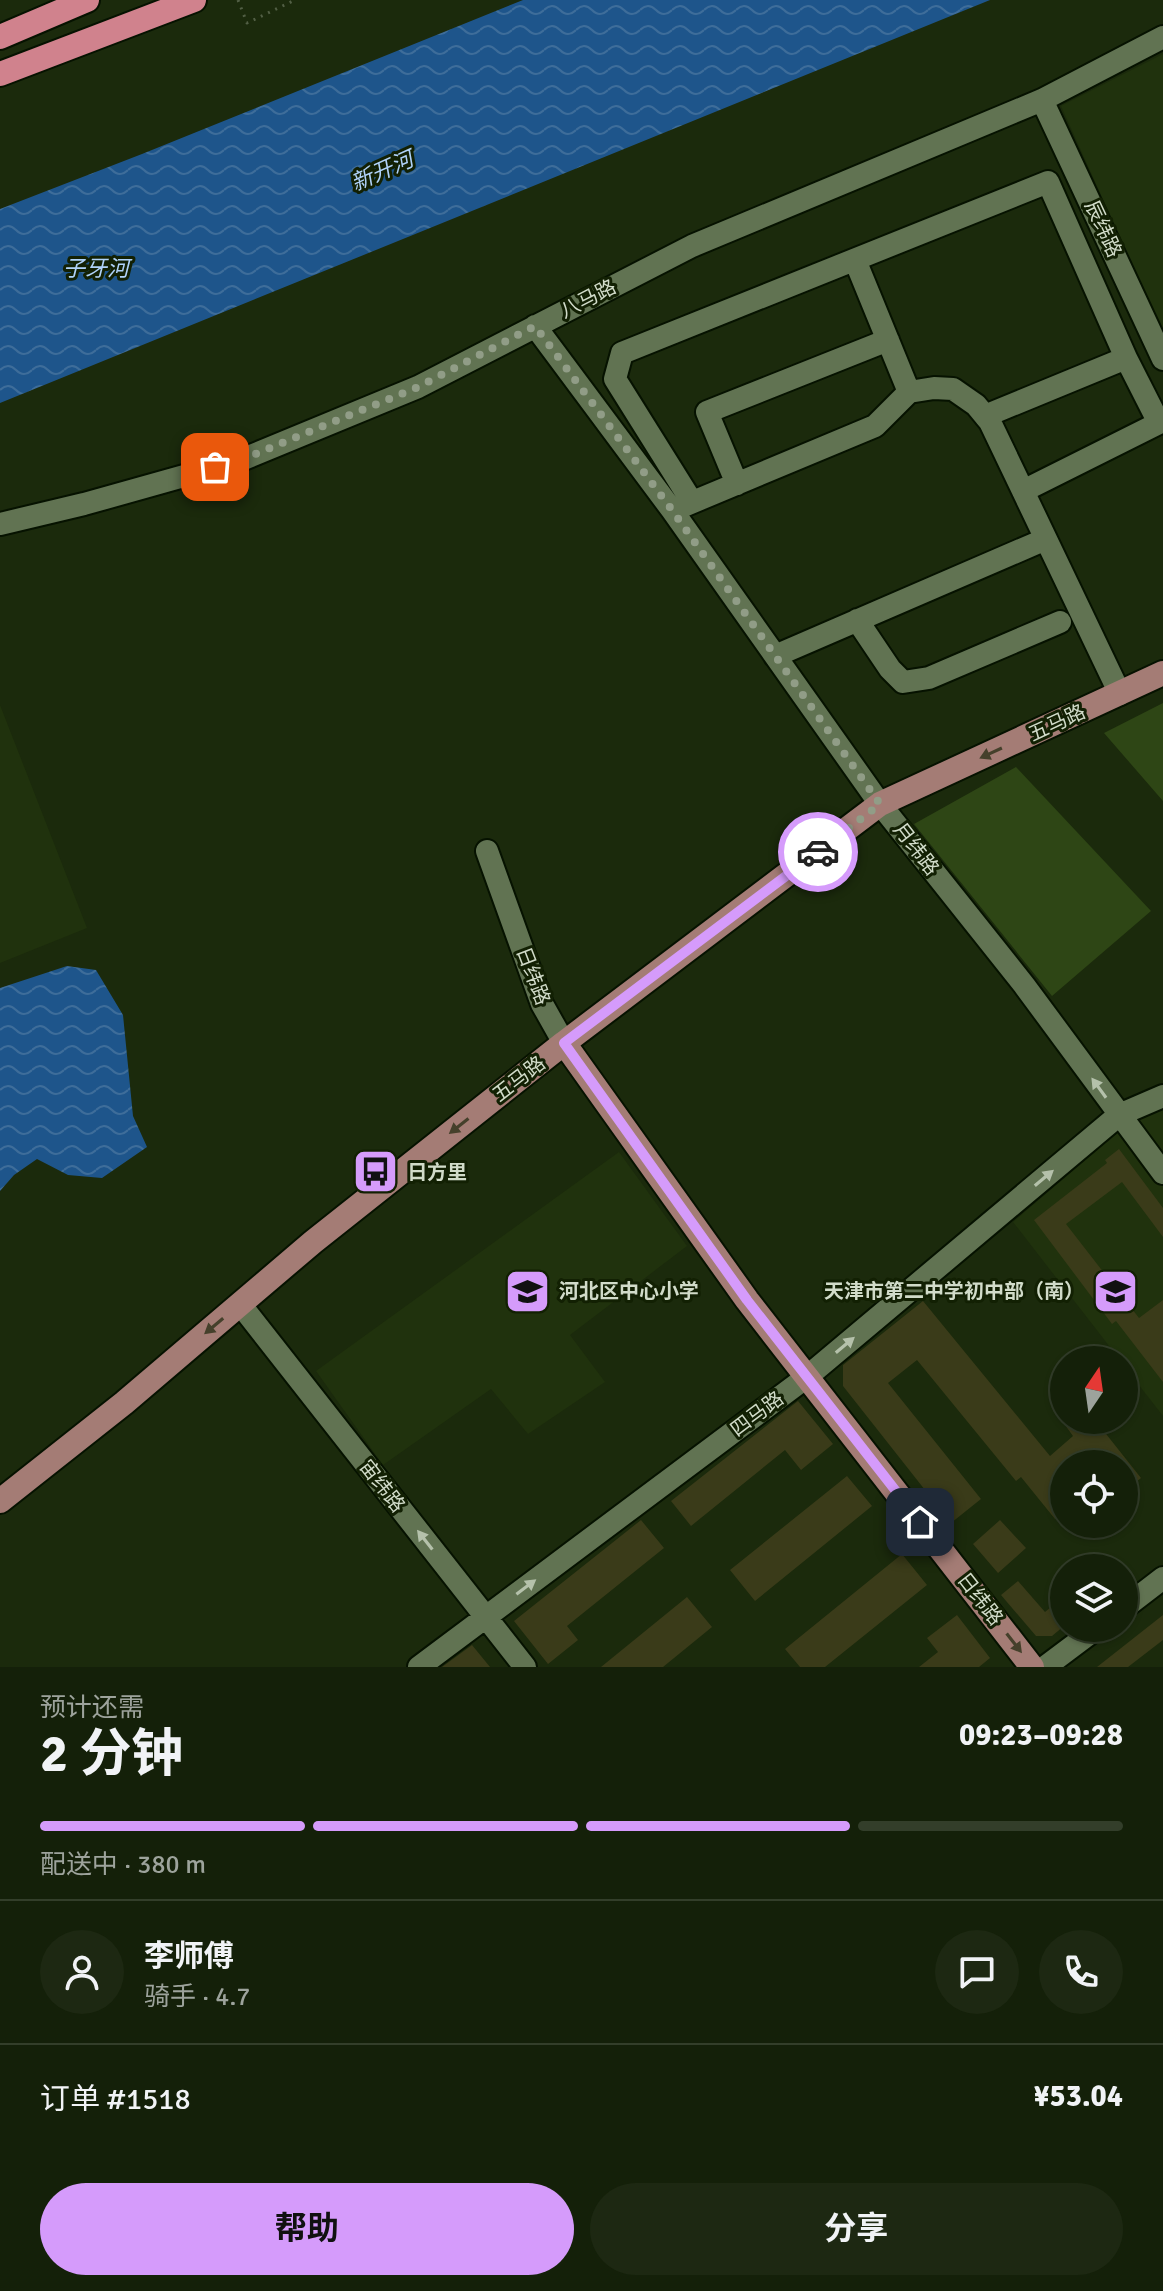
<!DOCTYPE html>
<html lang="zh">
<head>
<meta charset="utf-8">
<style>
  body { margin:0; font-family:Signika,"Noto Sans SC",sans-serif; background:#1d2812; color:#f1f3f6; height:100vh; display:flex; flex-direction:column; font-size:30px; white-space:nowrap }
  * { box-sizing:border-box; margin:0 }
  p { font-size:26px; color:#9da39c }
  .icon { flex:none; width:44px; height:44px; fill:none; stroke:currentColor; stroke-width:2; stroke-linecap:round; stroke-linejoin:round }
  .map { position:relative; height:1667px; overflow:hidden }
  .sheet { display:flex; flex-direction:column; background:#142009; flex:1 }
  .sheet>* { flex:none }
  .needle { width:52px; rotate:13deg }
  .tools { position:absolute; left:1050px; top:1346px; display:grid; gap:16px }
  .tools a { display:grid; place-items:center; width:88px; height:88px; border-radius:50%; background:#142009; box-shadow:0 2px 6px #0004,0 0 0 2px #333e2a; font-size:40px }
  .pin { position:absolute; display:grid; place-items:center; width:68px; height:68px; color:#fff; margin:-34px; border-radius:16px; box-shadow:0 4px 12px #0006 }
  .courier { position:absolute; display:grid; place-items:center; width:80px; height:80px; margin:-40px; border:6px solid #d59bfb; border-radius:50%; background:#fff; color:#222; box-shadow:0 2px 10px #0007 }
  .head em { font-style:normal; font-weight:700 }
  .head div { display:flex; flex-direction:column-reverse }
  .head { display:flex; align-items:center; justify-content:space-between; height:136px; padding:0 40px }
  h1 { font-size:52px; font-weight:700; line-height:60px }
  .bar { display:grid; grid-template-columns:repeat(4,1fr); gap:12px 8px; align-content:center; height:96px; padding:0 40px }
  .bar i { height:10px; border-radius:6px; background:#333e2a }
  .bar .active { background:#d59bfb }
  .bar p { grid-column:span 4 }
  .line { display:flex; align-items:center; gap:20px; padding:0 40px; border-top:2px solid #333e2a }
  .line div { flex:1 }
  .round { display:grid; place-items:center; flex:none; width:84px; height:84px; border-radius:42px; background:#1d2812 }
  .action { display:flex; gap:16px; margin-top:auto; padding:16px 40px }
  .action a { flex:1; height:92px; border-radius:48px; background:#d59bfb; color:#111; font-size:32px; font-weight:700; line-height:92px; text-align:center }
  .action a+a { background:#1d2812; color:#f1f3f6 }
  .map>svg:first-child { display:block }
  .built { fill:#20320d }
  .grass { fill:#2e4615 }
  .water { fill:url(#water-waves) }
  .building { fill:#3a3b19 }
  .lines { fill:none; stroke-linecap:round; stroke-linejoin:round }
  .minor-casing { stroke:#061200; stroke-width:26 }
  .major-casing { stroke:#061200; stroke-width:28 }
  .highway-casing { stroke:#061200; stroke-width:28 }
  .path { stroke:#525f45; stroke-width:3; stroke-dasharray:2 6; stroke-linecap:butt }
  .minor { stroke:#617352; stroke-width:22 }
  .major { stroke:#a47c75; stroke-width:24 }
  .highway { stroke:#d0828d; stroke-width:24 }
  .oneway { fill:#45402b }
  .oneway2 { fill:#b5c1ab }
  .done { stroke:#919d87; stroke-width:8; stroke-dasharray:0 14.4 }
  .route { stroke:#d59bfb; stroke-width:10 }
  .labels { text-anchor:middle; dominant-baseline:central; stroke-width:6; stroke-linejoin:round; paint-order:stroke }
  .street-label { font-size:20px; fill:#d1dbc9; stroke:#122003 }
  .poi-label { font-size:20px; font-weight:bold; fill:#d1dbc9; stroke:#122003; text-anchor:start }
  .water-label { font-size:22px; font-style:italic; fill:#b0d2f9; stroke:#122003 }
</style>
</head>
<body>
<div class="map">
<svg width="1163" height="1667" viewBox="0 0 1163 1667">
  <defs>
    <pattern id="water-waves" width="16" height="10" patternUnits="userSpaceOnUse" patternTransform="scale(2)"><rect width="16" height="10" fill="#1e558b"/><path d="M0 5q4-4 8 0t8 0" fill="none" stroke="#3e6d9a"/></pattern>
  </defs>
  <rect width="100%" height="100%" fill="#1b2a0c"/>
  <path class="built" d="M1163,54V333L1061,106Z
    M0,705L87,928L0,963Z
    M1163,1104V1416L1124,1366V1360H1120L1013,1222L1136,1116Z
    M619,1152L687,1246L570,1335L605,1382L528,1434L491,1389L383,1465L316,1371Z"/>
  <path class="grass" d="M1163,703V801L1104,733Z
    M1016,767L1151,911L1052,996L914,824Z"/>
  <path class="water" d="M523,0H990L0,403V209L142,154Z
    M67,966L96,970L123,1015L133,1116L147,1147L102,1178L68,1175L37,1159L14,1175L0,1191V988Z"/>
  <path class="building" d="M1119,1149L1163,1208V1237L1122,1182L1066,1224L1139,1318L1163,1300V1382L1116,1321L1112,1324L1034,1220L1107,1163L1105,1160Z
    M923,1301L1050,1456L1073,1436L1065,1425L1071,1420H1095L1141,1478L1124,1492V1464H1064V1512L1055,1519L1021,1477L1016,1481L917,1360L888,1383L981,1499L951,1523L843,1386V1365Z
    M798,1401L833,1444L801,1470L785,1450L691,1526L671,1501Z
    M847,1476L872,1506L755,1601L730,1570Z
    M641,1520L664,1548L567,1626L578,1640L548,1664L514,1621Z
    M1000,1520L1026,1548L998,1573L973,1544Z
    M902,1554L927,1585L825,1667H800L785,1649Z
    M1018,1581L1045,1612L1064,1596V1626L1052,1636H1036L1001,1595Z
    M687,1597L712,1627L663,1667H601Z
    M957,1615L990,1658L979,1667H919L938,1652L927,1638Z
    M1163,1615V1640L1128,1667H1097Z
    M472,1645L490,1667H442Z"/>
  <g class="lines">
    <defs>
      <path id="minor" d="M1042,100L1163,359
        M855,260L909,392
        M535,326L672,510L880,804L1024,985L1163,1173
        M737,484L707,412L888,340
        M1023,491L1159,423L1126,358
        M692,502L615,379L622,353L1048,182L1126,358L985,416
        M681,507L875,426L909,392L934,388L953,389L976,405L990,422L1120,694
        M0,524L84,504L241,460L418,387L692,246L1042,100L1163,37
        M857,620L890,669L903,682L929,678L1060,622
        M775,656L1046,539
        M487,851L542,1004L564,1043
        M240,1304L525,1667
        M1124,1608L1163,1578
        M419,1667L808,1376L1119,1115L1163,1096
        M1045,1667L1097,1628"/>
      <path id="major" d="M564,1043L747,1300L1032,1667
        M0,1501L124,1403L313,1242L564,1043L880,804L1163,673"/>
      <path id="highway" d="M0,37L87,0
        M0,74L194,0"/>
    </defs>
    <use href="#minor" class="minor-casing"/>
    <use href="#major" class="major-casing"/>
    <use href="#highway" class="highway-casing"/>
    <path class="path" d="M238,0L247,23L295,0"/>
    <use href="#minor" class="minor"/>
    <use href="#major" class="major"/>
    <use href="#highway" class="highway"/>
  </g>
  <defs><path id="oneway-solid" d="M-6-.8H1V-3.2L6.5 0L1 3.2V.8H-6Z" transform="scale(2)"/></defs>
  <g class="oneway">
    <use href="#oneway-solid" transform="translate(991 753) rotate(155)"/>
    <use href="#oneway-solid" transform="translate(459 1126) rotate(142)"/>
    <use href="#oneway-solid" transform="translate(214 1326) rotate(140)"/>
    <use href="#oneway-solid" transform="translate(1014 1643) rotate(52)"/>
  </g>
  <g class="oneway2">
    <use href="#oneway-solid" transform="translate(1099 1088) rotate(-126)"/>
    <use href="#oneway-solid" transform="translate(1044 1178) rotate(-40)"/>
    <use href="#oneway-solid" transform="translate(845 1345) rotate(-40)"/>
    <use href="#oneway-solid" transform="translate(425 1540) rotate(-128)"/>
    <use href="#oneway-solid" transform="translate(526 1587) rotate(-37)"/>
  </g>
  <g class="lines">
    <path class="done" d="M215,467L241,460L418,387L535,326L672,510L880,804L818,852"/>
    <path class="route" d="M818,852L564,1043L747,1300L920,1522"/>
  </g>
  <defs>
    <symbol id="bus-square" viewBox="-11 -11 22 22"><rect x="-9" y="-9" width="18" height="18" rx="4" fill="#d59bfb" stroke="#122003"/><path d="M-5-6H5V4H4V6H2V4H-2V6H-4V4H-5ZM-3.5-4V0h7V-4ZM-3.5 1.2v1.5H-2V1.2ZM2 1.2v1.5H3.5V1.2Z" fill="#111"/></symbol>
    <symbol id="school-square" viewBox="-11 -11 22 22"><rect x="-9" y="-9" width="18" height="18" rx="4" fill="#d59bfb" stroke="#122003"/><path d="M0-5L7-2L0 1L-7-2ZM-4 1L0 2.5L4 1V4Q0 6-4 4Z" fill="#111"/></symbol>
  </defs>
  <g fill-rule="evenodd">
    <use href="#bus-square" x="350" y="1146" width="51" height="51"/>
    <use href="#school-square" x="502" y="1266" width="51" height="51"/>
    <use href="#school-square" x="1090" y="1266" width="51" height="51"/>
  </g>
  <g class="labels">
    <g class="street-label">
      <text transform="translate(1103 229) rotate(65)">辰纬路</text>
      <text transform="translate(588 299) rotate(-27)">八马路</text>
      <text transform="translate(1057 723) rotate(-25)">五马路</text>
      <text transform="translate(916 849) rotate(52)">月纬路</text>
      <text transform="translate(533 976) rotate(69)">日纬路</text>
      <text transform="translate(519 1079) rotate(-38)">五马路</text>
      <text transform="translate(757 1414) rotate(-37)">四马路</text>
      <text transform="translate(382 1486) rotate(52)">宙纬路</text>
      <text transform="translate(980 1599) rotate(52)">日纬路</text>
    </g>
    <g class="poi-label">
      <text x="407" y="1172">日方里</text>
      <text x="559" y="1291">河北区中心小学</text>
      <text x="1084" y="1291" text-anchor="end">天津市第二中学初中部（南）</text>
    </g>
    <g class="water-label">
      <text transform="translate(382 171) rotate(-24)">新开河</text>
      <text x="96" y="268">子牙河</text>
    </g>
  </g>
</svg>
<div class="tools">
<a><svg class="needle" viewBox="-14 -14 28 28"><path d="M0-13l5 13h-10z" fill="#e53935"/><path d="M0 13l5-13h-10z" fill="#9da39c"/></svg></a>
<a><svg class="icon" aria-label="locate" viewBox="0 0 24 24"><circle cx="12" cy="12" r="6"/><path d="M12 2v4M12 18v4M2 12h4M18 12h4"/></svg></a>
<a><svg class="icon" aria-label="layers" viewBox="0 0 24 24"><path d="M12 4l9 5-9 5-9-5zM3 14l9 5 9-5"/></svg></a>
</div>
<div class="pin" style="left:215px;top:467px;background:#ea580c"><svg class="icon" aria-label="bag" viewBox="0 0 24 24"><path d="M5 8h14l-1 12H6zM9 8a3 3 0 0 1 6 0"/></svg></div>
<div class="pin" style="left:920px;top:1522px;background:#1f2937"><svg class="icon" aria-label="home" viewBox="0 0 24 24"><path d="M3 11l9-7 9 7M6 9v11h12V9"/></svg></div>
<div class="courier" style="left:818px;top:852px"><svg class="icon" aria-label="car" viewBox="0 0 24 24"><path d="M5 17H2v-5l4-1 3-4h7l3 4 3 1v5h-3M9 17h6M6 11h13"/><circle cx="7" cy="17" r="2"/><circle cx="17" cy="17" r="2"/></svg></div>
</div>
<section class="sheet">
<div class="head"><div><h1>2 分钟</h1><p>预计还需</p></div><em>09:23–09:28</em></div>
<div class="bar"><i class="active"></i><i class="active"></i><i class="active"></i><i></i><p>配送中 · 380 m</p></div>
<div class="line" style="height:144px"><a class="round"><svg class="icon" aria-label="person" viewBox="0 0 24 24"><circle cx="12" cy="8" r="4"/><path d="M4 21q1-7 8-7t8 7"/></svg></a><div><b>李师傅</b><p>骑手 · 4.7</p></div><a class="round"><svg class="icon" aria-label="chat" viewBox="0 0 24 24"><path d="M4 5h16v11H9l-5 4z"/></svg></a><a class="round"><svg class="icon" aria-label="phone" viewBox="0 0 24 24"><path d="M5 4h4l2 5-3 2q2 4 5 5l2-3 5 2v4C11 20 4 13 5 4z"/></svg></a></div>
<div class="line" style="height:104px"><div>订单 #1518</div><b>¥53.04</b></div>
<div class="action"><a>帮助</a><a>分享</a></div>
</section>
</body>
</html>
